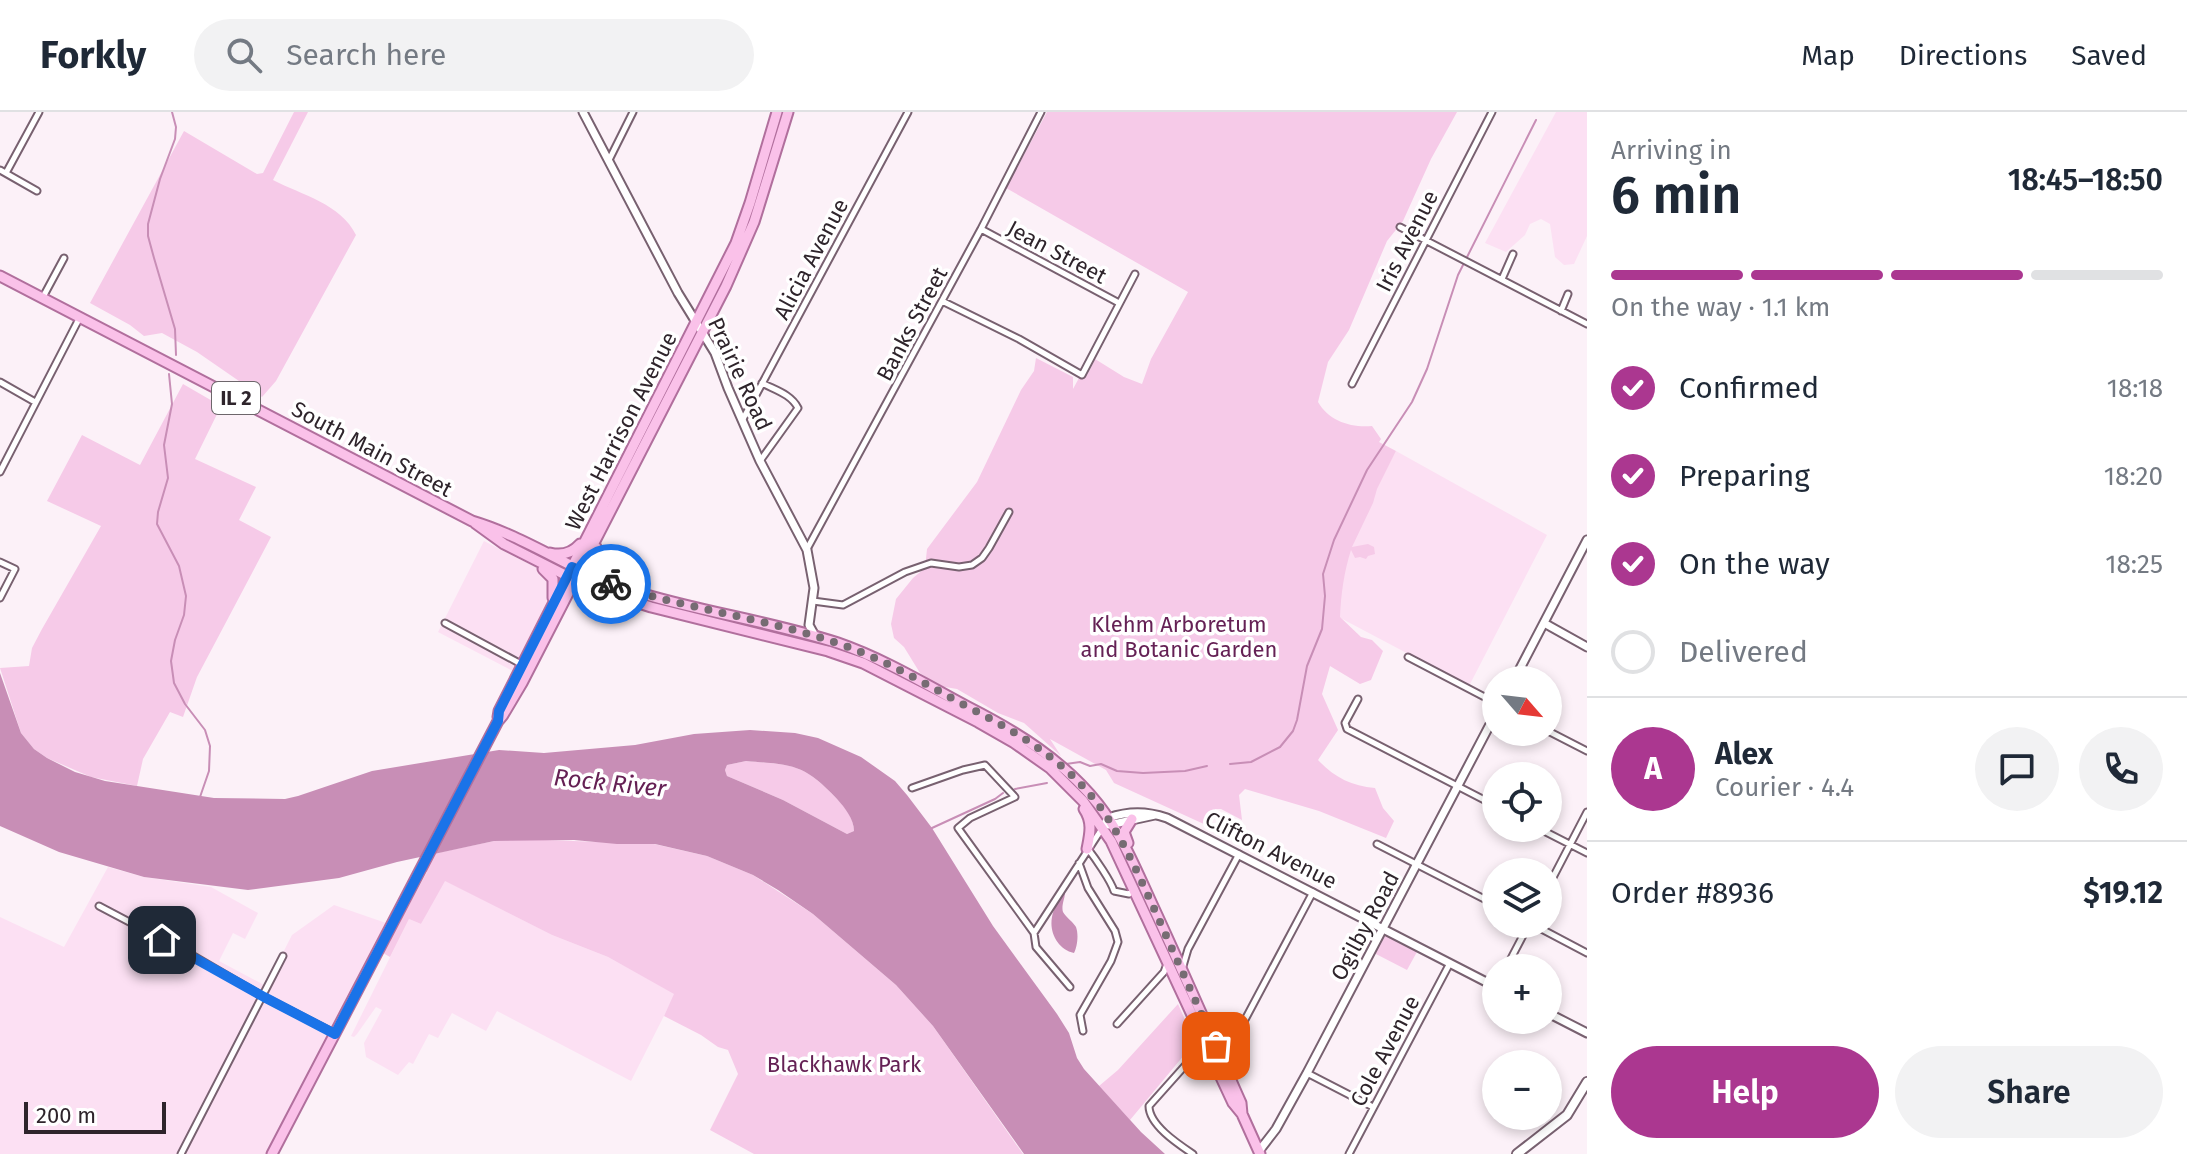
<!DOCTYPE html>
<html lang="en">
<head>
<meta charset="utf-8">
<style>
  body { margin:0; font-family:"Fira Sans",sans-serif; background:#f2f2f3; color:#1f2937; height:100vh; display:flex; flex-direction:column; font-size:30px; white-space:nowrap }
  * { box-sizing:border-box; margin:0 }
  p { font-size:26px; color:#747a83 }
  .icon { flex:none; width:44px; height:44px; fill:none; stroke:currentColor; stroke-width:2; stroke-linecap:round; stroke-linejoin:round }
  .map { position:relative; flex:1; overflow:hidden }
  .details { display:flex; flex-direction:column; background:#fff; width:600px }
  .details>* { flex:none }
  .needle { width:52px; rotate:118deg }
  .buttons { position:absolute; left:1482px; top:554px; display:grid; gap:16px }
  .buttons a { display:grid; place-items:center; width:80px; height:80px; border-radius:50%; background:#fff; box-shadow:0 4px 12px #0003; font-size:40px }
  .scale { position:absolute; left:24px; bottom:20px; width:142px; box-sizing:border-box; padding-left:8px; border:4px solid #2e242b; border-top:0; font-size:22px; line-height:28px; white-space:nowrap; color:#2e242b; -webkit-text-stroke:6px #fff; paint-order:stroke }
  .pin { position:absolute; display:grid; place-items:center; width:68px; height:68px; color:#fff; margin:-34px; border-radius:16px; box-shadow:0 4px 12px #0006 }
  .courier { position:absolute; display:grid; place-items:center; width:80px; height:80px; margin:-40px; border:6px solid #1a73e8; border-radius:50%; background:#fff; color:#222; box-shadow:0 2px 10px #0007 }
  .overview em { font-style:normal; font-weight:600 }
  .overview div { display:flex; flex-direction:column-reverse }
  .overview { display:flex; align-items:center; justify-content:space-between; height:136px; padding:0 24px }
  h1 { font-size:52px; font-weight:600; line-height:60px }
  .bar { display:grid; grid-template-columns:repeat(4,1fr); gap:12px 8px; align-content:center; height:96px; padding:0 24px }
  .bar i { height:10px; border-radius:6px; background:#e0e1e3 }
  .bar .selected { background:#ab3790 }
  .bar p { grid-column:span 4 }
  .line { display:flex; align-items:center; gap:20px; padding:0 24px; border-top:2px solid #e0e1e3 }
  .line div { flex:1 }
  .round { display:grid; place-items:center; flex:none; width:84px; height:84px; border-radius:42px; background:#f2f2f3 }
  ol { padding:0 24px; list-style:none }
  li { display:flex; align-items:center; gap:24px; height:88px }
  li p { margin-inline-start:auto }
  li .icon { padding:8px; border-radius:50%; background:#ab3790; color:#fff; stroke-width:4 }
  li:last-child { color:#747a83 }
  li i { width:44px; height:44px; border:4px solid #e0e1e3; border-radius:50% }
  .primary-button { display:flex; gap:16px; margin-top:auto; padding:16px 24px }
  .primary-button a { flex:1; height:92px; border-radius:48px; background:#ab3790; color:#fff; font-size:32px; font-weight:600; line-height:92px; text-align:center }
  .primary-button a+a { background:#f2f2f3; color:#1f2937 }
  header { display:flex; align-items:center; gap:48px; box-sizing:border-box; height:112px; padding:0 40px; background:#fff; border-bottom:2px solid #e0e1e3 }
  header strong { font-size:38px }
  nav { display:flex; gap:44px; margin-inline-start:auto; font-size:28px }
  .search { width:560px; height:72px; background:#f2f2f3; display:flex; align-items:center; gap:20px; box-sizing:border-box; padding:0 28px; border-radius:44px; color:#747a83; font-size:30px }
  main { display:flex; flex:1; min-height:0 }
  .map>svg:first-child { display:block }
  .built { fill:#fce0f3 }
  .green { fill:#f6cae8 }
  .water { fill:#c88eb6; fill-rule:evenodd }
  .lines { fill:none; stroke-linecap:round; stroke-linejoin:round }
  .stream { stroke:#c88eb6; stroke-width:2 }
  .minor-casing { stroke:#786170; stroke-width:9 }
  .tertiary-casing { stroke:#786170; stroke-width:11 }
  .secondary-casing { stroke:#786170; stroke-width:12 }
  .primary-casing { stroke:#b16f9d; stroke-width:13 }
  .minor { stroke:#fff; stroke-width:5 }
  .tertiary { stroke:#fff; stroke-width:7 }
  .secondary { stroke:#fff; stroke-width:8 }
  .primary { stroke:#fac1e9; stroke-width:9 }
  .done { stroke:#766c73; stroke-width:8; stroke-dasharray:0 14.4 }
  .route { stroke:#1a73e8; stroke-width:10 }
  .labels { text-anchor:middle; dominant-baseline:central; stroke-width:7; stroke-linejoin:round; paint-order:stroke }
  .shield { fill:#fff; stroke:#6d666b; stroke-width:2 }
  .shield-label { font-size:20px; font-weight:bold; fill:#2e242b }
  .street-label { font-size:22px; fill:#2e242b; stroke:#fff }
  .park-label { font-size:22px; fill:#652155; stroke:#fff }
  .water-label { font-size:24px; font-style:italic; fill:#652054; stroke:#fff }
</style>
</head>
<body>
<header>
<strong>Forkly</strong>
<div class="search"><svg class="icon" aria-label="search" viewBox="0 0 24 24"><circle cx="10" cy="10" r="6"/><path d="M15 15l6 6"/></svg>Search here</div>
<nav><a>Map</a><a>Directions</a><a>Saved</a></nav>
</header>
<main>
<div class="map">
<svg width="1587" height="1042" viewBox="0 0 1587 1042">
  <rect width="100%" height="100%" fill="#fcf1f8"/>
  <path class="built" d="M1556,0H1587V124L1574,152L1564,153L1555,145L1550,112L1541,107L1530,112L1525,123L1506,140L1485,131Z
    M1396,339L1547,423L1469,574L1331,501L1342,442Z
    M484,429L541,458L548,467L551,479L547,490L513,559L438,520Z
    M108,755L144,765L211,775L258,801L245,827L233,821L219,849L266,874L292,823L334,793L386,811L266,1042H0V805L64,835Z
    M444,768L552,823L608,845L675,882L631,969L497,899L486,919L452,901L438,926L429,922L413,952L409,950L398,963L366,945L364,931L382,898L376,895L357,922L354,925L351,924L409,807L421,812Z"/>
  <path class="green" d="M294,0H308L273,68C302,83 341,92 356,123L276,269L262,285L197,240L162,221L144,224L130,213L90,191L184,19L257,62L263,61Z
    M1047,0H1457L1431,47L1403,109L1387,129L1349,218L1328,250L1318,290C1329,309 1351,316 1372,314L1381,327L1379,330L1396,339L1377,377L1373,391L1352,435L1368,432L1374,435L1375,442L1368,444L1366,447L1360,445L1355,446L1351,438C1344,460 1341,482 1340,505L1361,525L1372,528L1383,539L1371,568L1360,572L1330,554L1322,582L1338,618L1318,648C1334,665 1351,674 1375,676L1383,696L1394,709L1386,726L1319,699L1245,677L1239,683L1242,708L1221,697H1215L1206,713L1114,671L1106,658L1050,627L1061,644L1024,611L998,601L957,577L939,574L920,561L904,535L894,526L891,512L896,487L913,466L925,456L927,437L977,370L1021,278L1034,259L1036,246L1073,265V277L1079,266L1087,263L1095,247L1124,265L1142,272L1151,247L1188,180L1006,76Z
    M183,272L221,294L195,347L256,375L239,408L271,425L197,565L183,605L170,600L143,647L137,674L91,665L47,646L34,637L21,621L0,556L29,554L32,536L42,517L101,414L47,389L82,323L140,353Z
    M746,649C792,653 803,651 837,687C846,696 854,707 854,719L847,722L783,688L727,664L725,658L727,653Z
    M519,727L654,732L707,744L753,763L813,802L896,873L933,914L1023,1042H754L710,1018L738,962L728,938L718,935L701,923L664,904L674,882L608,845L552,823L445,769L421,812L409,807L390,845L383,841L427,760L424,758L432,742L494,729Z
    M1386,822L1418,838L1407,858L1374,841Z
    M1178,892L1195,930L1130,1008L1099,974L1118,958Z"/>
  <path class="water" d="M0,561L21,621L34,637L47,646L75,660L105,669L214,686L285,687L298,684L372,659L499,638L544,641L635,633L694,622L750,618L795,621L818,626L861,645L895,669L907,683L932,716L993,814L1057,902L1069,921L1077,946L1084,957L1141,1020L1165,1042H1024L933,914L896,873L813,802L778,778L753,763L707,744L655,732H617L574,728L494,729L397,750L339,766L248,778L144,765L59,740L0,714ZM746,649C792,653 803,651 837,687C845,696 854,707 854,719L847,722L783,688L727,664L725,658L727,653Z
    M1062,781H1065C1065,786 1061,794 1063,800C1066,805 1074,811 1076,815C1079,823 1077,835 1074,841C1058,837 1049,821 1052,805C1053,797 1059,789 1062,781Z"/>
  <g class="lines">
    <path class="stream" d="M172,0L176,15L175,27L160,67L148,112V124L154,146L175,217L176,243
      M169,262L172,292L164,333L168,366L158,400L157,412L179,454L186,484L184,503L175,528L171,549L174,571L185,592L205,618L210,634L209,659L200,685
      M1066,652L1080,650L1090,654L1101,652L1117,659L1143,661L1185,659L1207,654
      M1230,652L1251,650L1280,635L1293,619L1297,608L1307,554L1322,517L1325,484L1323,462L1334,428L1367,358L1412,290L1427,257L1458,163L1536,8
      M1015,677L1047,671
      M932,716L995,687L1003,681"/>
    <defs>
      <path id="minor" d="M609,48L633,0
        M0,58L37,79
        M6,61L39,0
        M1400,115L1587,212
        M981,117L1119,191
        M1502,167L1513,142
        M43,185L64,146
        M942,189L1019,227L1082,263L1135,162
        M1561,199L1568,182
        M0,270L35,290
        M1352,272L1492,0
        M743,307L908,0
        M760,349L798,296C791,282 775,278 762,271
        M0,360L80,205
        M807,437L981,117L1041,0
        M0,450L15,457L0,486
        M813,489L843,493L905,460L931,451L959,455L972,453L982,446L989,436L1009,400
        M445,511L521,552
        M1408,545L1496,591
        M1358,587L1345,611L1347,617L1496,694
        M1548,619L1587,639
        M912,676L963,658L985,653L1015,685L970,706L958,716L1034,821L1036,835L1070,875
        M1538,716L1587,741
        M1377,732L1496,793
        M1088,737C1095,746 1111,769 1114,779L1129,782L1135,777
        M1079,751L1088,776L1115,819L1118,830L1111,849L1080,903L1083,919
        M1548,775L1587,700
        M99,794L190,842L264,885L334,921
        M1532,812L1587,841
        M1034,821L1103,715
        M1183,854L1188,837L1239,742
        M1506,856L1529,812
        M1117,912L1164,860L1167,852
        M1226,951L1232,932L1313,780
        M1307,961L1373,995
        M181,1042L283,844
        M1193,1042C1178,1032 1149,1013 1149,994L1199,938L1203,926
        M1349,1042L1450,851"/>
      <path id="tertiary" d="M583,0L678,181L715,241L728,276L760,349L807,438L814,476L809,513L815,524
        M1544,511L1587,535
        M1514,568L1587,428
        M1109,713L1155,703
        M1103,715L1108,706C1129,699 1146,699 1167,706L1496,875
        M1548,901L1587,921
        M1259,1039L1276,1017L1307,961L1496,601"/>
      <path id="secondary" d="M1517,1042L1567,1003L1587,970"/>
      <path id="primary" d="M0,164L472,409C529,426 576,462 633,479C700,500 770,509 838,531C884,547 925,572 968,595C1017,620 1063,648 1098,692C1124,725 1139,765 1157,803C1186,866 1213,928 1241,991L1242,1002
        M475,411L504,432L575,468L602,479L651,495L828,539L863,551L978,610L1013,630L1050,656L1083,689L1111,729L1233,991L1242,1002L1260,1042
        M596,435C592,451 599,462 613,468
        M550,441C562,444 572,441 580,432
        M543,457L553,467V486
        M498,605L499,599L736,131L750,91L777,0
        M1084,697C1093,710 1090,722 1087,737
        M1128,731L1124,720L1132,707
        M272,1042L498,609L503,603L522,571L726,174L754,110L788,0"/>
    </defs>
    <use href="#minor" class="minor-casing"/>
    <use href="#tertiary" class="tertiary-casing"/>
    <use href="#secondary" class="secondary-casing"/>
    <use href="#primary" class="primary-casing"/>
    <use href="#minor" class="minor"/>
    <use href="#tertiary" class="tertiary"/>
    <use href="#secondary" class="secondary"/>
    <use href="#primary" class="primary"/>
  </g>
  <g class="lines">
    <path class="done" d="M611,472C686,497 765,506 840,532C886,548 927,573 970,596C1021,622 1070,652 1103,699C1125,731 1140,766 1156,801C1176,846 1196,890 1216,934"/>
    <path class="route" d="M162,828L264,885L335,922L498,609L499,599L572,455L611,472"/>
  </g>
  <g class="labels">
    <rect class="shield" x="212" y="270" width="48" height="32" rx="6"/>
    <g class="shield-label">
      <text x="236" y="286">IL 2</text>
    </g>
    <g class="street-label">
      <text transform="translate(1407 129) rotate(-63)">Iris Avenue</text>
      <text transform="translate(1057 140) rotate(28)">Jean Street</text>
      <text transform="translate(811 147) rotate(-62)">Alicia Avenue</text>
      <text transform="translate(912 212) rotate(-62)">Banks Street</text>
      <text transform="translate(740 262) rotate(65)">Prairie Road</text>
      <text transform="translate(621 319) rotate(-63)">West Harrison Avenue</text>
      <text transform="translate(372 337) rotate(28)">South Main Street</text>
      <text transform="translate(1271 738) rotate(27)">Clifton Avenue</text>
      <text transform="translate(1365 814) rotate(-62)">Ogilby Road</text>
      <text transform="translate(1385 939) rotate(-62)">Cole Avenue</text>
    </g>
    <g class="park-label">
      <text x="1179" y="512">Klehm Arboretum<tspan x="1179" dy="25">and Botanic Garden</tspan></text>
      <text x="844" y="952">Blackhawk Park</text>
    </g>
    <g class="water-label">
      <text transform="translate(610 671) rotate(6)">Rock River</text>
    </g>
  </g>
</svg>
<div class="buttons">
<a><svg class="needle" viewBox="-14 -14 28 28"><path d="M0-13l5 13h-10z" fill="#e53935"/><path d="M0 13l5-13h-10z" fill="#747a83"/></svg></a>
<a><svg class="icon" aria-label="locate" viewBox="0 0 24 24"><circle cx="12" cy="12" r="6"/><path d="M12 2v4M12 18v4M2 12h4M18 12h4"/></svg></a>
<a><svg class="icon" aria-label="layers" viewBox="0 0 24 24"><path d="M12 4l9 5-9 5-9-5zM3 14l9 5 9-5"/></svg></a>
<a>+</a>
<a>−</a>
</div>
<div class="scale">200 m</div>
<div class="pin" style="left:1216px;top:934px;background:#ea580c"><svg class="icon" aria-label="bag" viewBox="0 0 24 24"><path d="M5 8h14l-1 12H6zM9 8a3 3 0 0 1 6 0"/></svg></div>
<div class="pin" style="left:162px;top:828px;background:#1f2937"><svg class="icon" aria-label="home" viewBox="0 0 24 24"><path d="M3 11l9-7 9 7M6 9v11h12V9"/></svg></div>
<div class="courier" style="left:611px;top:472px"><svg class="icon" aria-label="bike" viewBox="0 0 24 24"><circle cx="6" cy="16" r="4"/><circle cx="18" cy="16" r="4"/><path d="M6 16l4-8h5l3 8M10 8l3 8H6M13 5h3"/></svg></div>
</div>
<section class="details">
<div class="overview"><div><h1>6 min</h1><p>Arriving in</p></div><em>18:45–18:50</em></div>
<div class="bar"><i class="selected"></i><i class="selected"></i><i class="selected"></i><i></i><p>On the way · 1.1 km</p></div>
<ol>
<li><svg class="icon" aria-label="check" viewBox="0 0 24 24"><path d="M5 12l5 5 9-10"/></svg>Confirmed<p>18:18</p></li>
<li><svg class="icon" aria-label="check" viewBox="0 0 24 24"><path d="M5 12l5 5 9-10"/></svg>Preparing<p>18:20</p></li>
<li><svg class="icon" aria-label="check" viewBox="0 0 24 24"><path d="M5 12l5 5 9-10"/></svg>On the way<p>18:25</p></li>
<li><i></i>Delivered</li>
</ol>
<div class="line" style="height:144px"><b class="round" style="background:#ab3790;color:#fff">A</b><div><b>Alex</b><p>Courier · 4.4</p></div><a class="round"><svg class="icon" aria-label="chat" viewBox="0 0 24 24"><path d="M4 5h16v11H9l-5 4z"/></svg></a><a class="round"><svg class="icon" aria-label="phone" viewBox="0 0 24 24"><path d="M5 4h4l2 5-3 2q2 4 5 5l2-3 5 2v4C11 20 4 13 5 4z"/></svg></a></div>
<div class="line" style="height:104px"><div>Order #8936</div><b>$19.12</b></div>
<div class="primary-button"><a>Help</a><a>Share</a></div>
</section>
</main>
</body>
</html>
